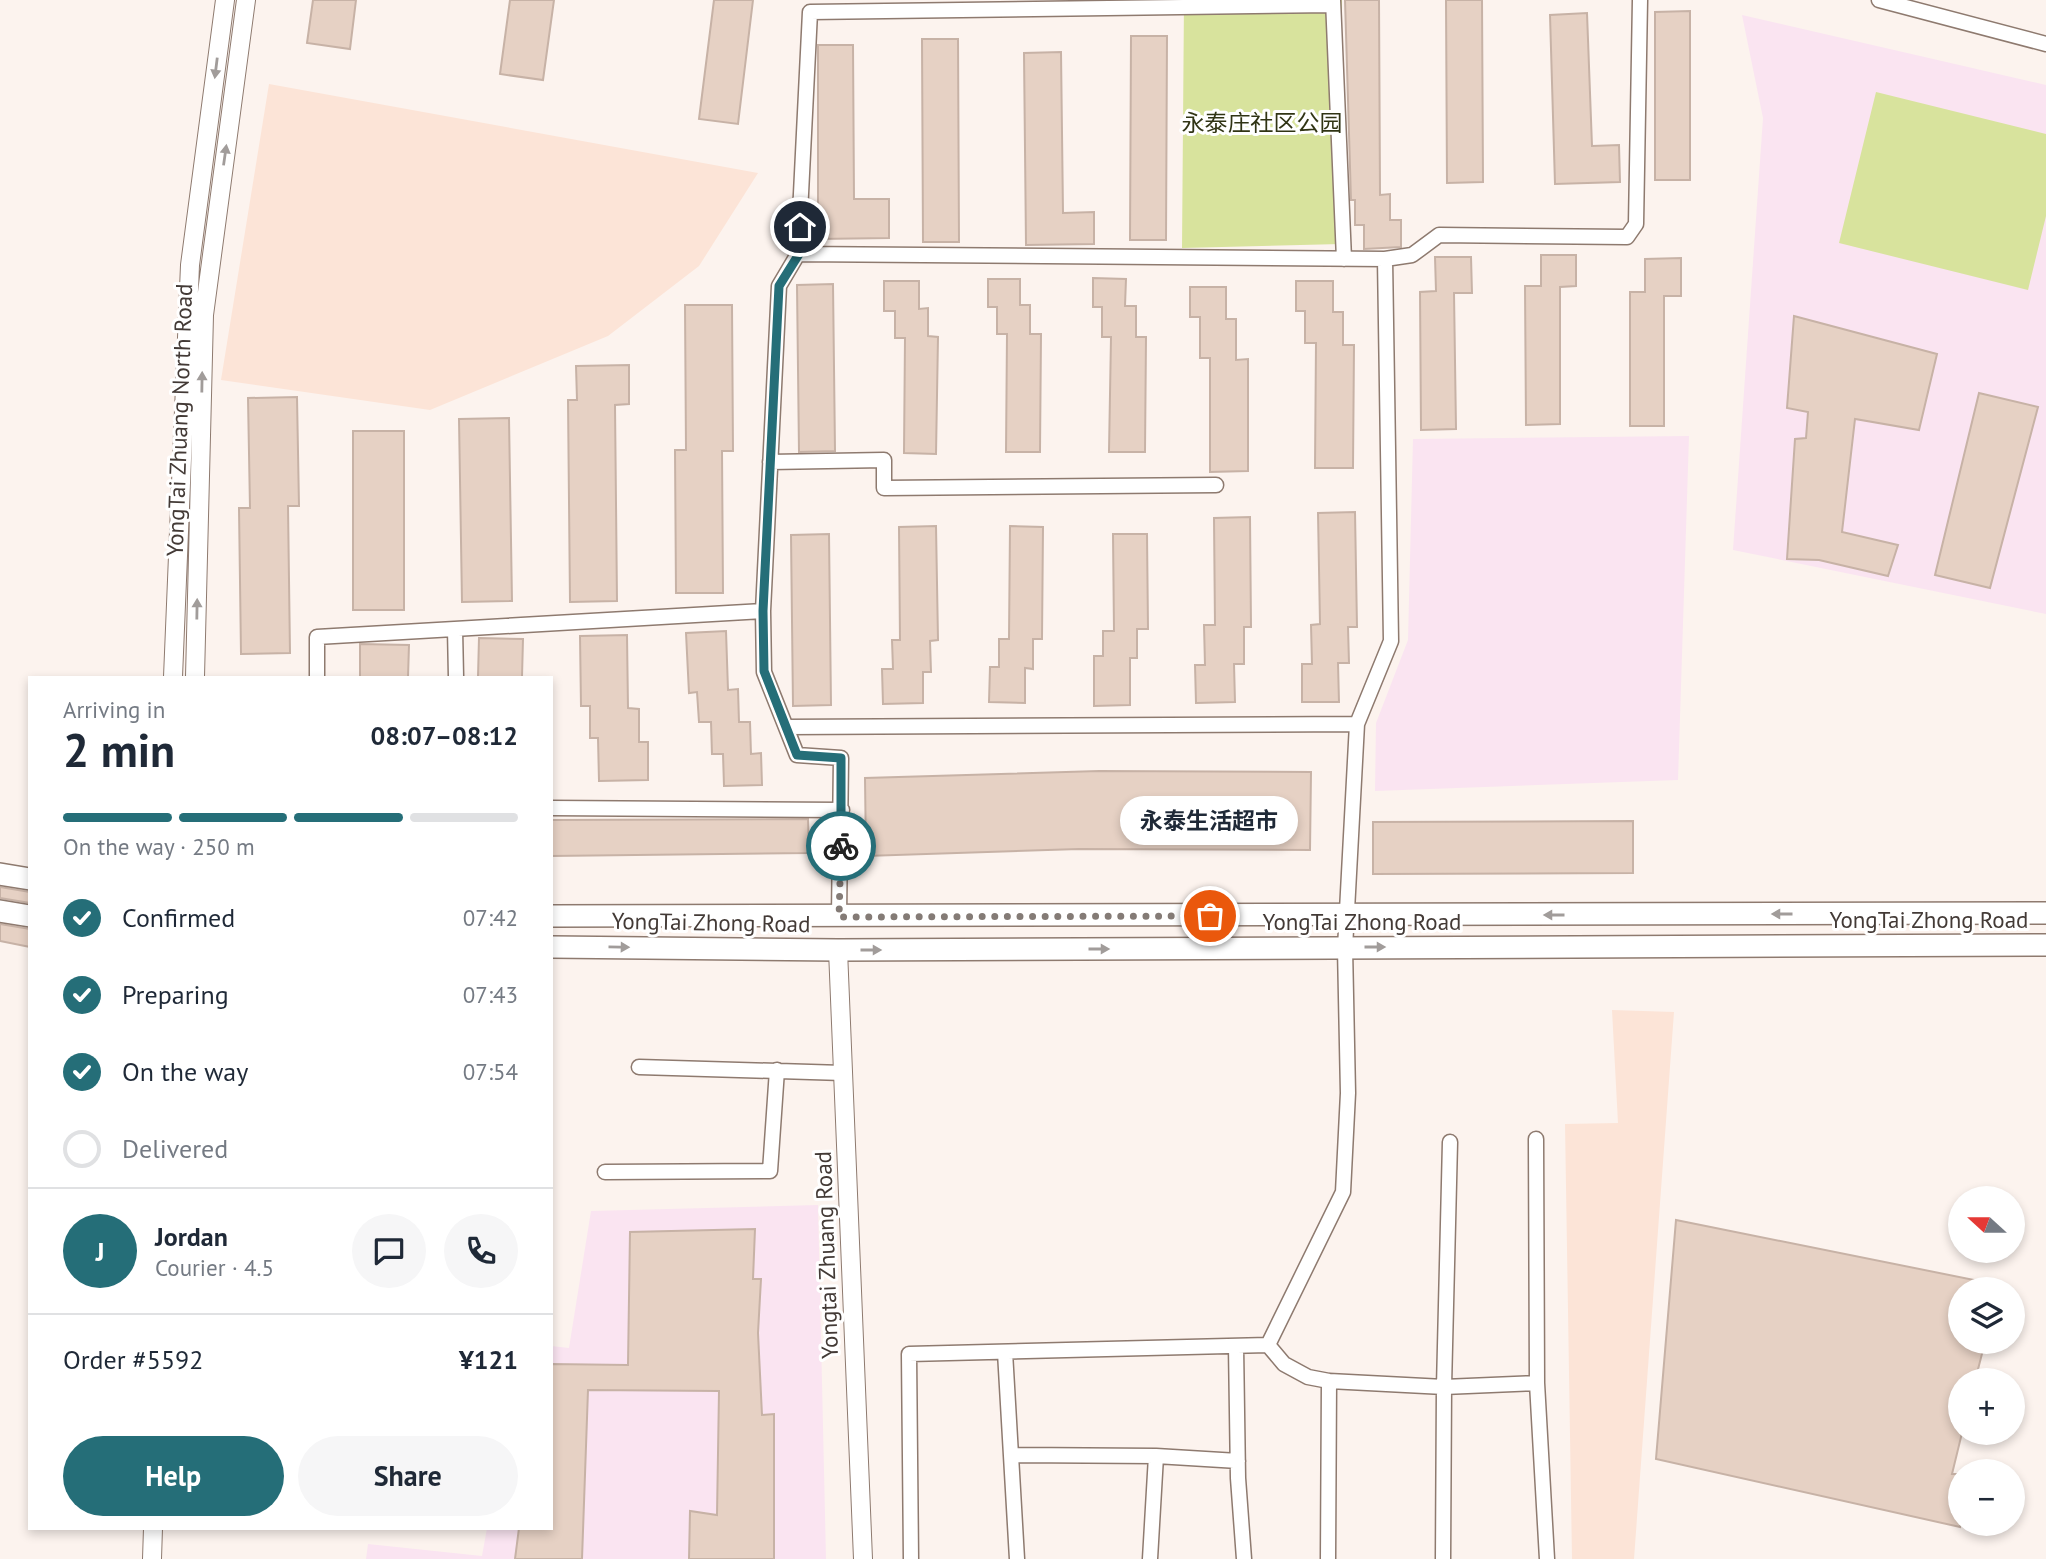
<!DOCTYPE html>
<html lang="en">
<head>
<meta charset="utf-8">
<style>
  body { margin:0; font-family:"PT Sans","Noto Sans SC",sans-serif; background:#f6f6f7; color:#1f2937; height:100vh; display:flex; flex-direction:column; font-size:26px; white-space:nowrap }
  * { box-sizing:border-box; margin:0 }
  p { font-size:23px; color:#747a83 }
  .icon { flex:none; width:38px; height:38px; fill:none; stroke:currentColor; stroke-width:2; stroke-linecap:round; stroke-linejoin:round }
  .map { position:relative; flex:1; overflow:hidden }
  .details { position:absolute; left:28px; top:676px; width:525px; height:854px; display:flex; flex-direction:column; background:#fff; border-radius:0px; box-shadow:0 4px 10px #0003 }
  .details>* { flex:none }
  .needle { width:46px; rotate:291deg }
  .controls { position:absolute; left:1948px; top:1186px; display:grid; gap:14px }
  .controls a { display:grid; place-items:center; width:77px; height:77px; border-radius:50%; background:#fff; box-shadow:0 4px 10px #0003; font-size:35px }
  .pin { position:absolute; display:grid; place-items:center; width:60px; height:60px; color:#fff; margin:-30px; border:4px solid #fff; border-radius:50%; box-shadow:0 2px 7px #0007 }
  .courier { position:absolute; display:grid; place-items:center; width:70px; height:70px; margin:-35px; border:5px solid #256e78; border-radius:50%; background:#fff; color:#222; box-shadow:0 2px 9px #0007 }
  .bubble { position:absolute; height:49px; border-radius:24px; background:#fff; box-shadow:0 4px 10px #0003; font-size:23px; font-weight:700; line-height:49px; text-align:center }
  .head em { font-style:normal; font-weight:700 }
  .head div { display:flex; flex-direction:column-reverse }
  .head { display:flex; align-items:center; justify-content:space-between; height:119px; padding:0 35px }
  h1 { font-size:46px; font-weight:700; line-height:52px }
  .bar { display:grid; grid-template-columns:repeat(4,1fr); gap:10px 7px; align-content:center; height:84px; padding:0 35px }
  .bar i { height:9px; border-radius:5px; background:#e0e1e3 }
  .bar .selected { background:#256e78 }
  .bar p { grid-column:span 4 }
  .line { display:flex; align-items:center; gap:18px; padding:0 35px; border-top:2px solid #e0e1e3 }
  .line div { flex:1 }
  .round { display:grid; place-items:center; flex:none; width:74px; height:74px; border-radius:37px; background:#f6f6f7 }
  ol { padding:0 35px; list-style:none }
  li { display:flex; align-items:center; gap:21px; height:77px }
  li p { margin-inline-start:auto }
  li .icon { padding:7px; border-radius:50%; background:#256e78; color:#fff; stroke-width:4 }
  li:last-child { color:#747a83 }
  li i { width:38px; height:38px; border:4px solid #e0e1e3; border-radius:50% }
  .button { display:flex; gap:14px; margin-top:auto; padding:14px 35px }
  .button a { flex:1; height:80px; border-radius:42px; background:#256e78; color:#fff; font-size:28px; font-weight:700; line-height:80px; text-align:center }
  .button a+a { background:#f6f6f7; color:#1f2937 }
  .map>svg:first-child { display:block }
  .built { fill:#fce4d7 }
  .education { fill:#fae4f1 }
  .green { fill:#d8e39d }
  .building { fill:#e6d1c4; stroke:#c7b2a6; stroke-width:2 }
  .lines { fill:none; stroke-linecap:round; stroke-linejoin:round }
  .minor-casing { stroke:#8e7a6f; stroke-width:17 }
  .tertiary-casing { stroke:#8e7a6f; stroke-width:20 }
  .secondary-casing { stroke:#8e7a6f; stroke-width:24 }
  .minor { stroke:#fff; stroke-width:14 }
  .tertiary { stroke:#fff; stroke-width:18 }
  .secondary { stroke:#fff; stroke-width:21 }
  .oneway { fill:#a19c9a }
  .done { stroke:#847b76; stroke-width:7; stroke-dasharray:0 12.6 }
  .route { stroke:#256e78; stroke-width:9 }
  .labels { text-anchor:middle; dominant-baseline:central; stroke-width:6; stroke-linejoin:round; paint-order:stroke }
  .park-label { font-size:23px; fill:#303414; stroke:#fff }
  .street-label { font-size:23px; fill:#433a36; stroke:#fff }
</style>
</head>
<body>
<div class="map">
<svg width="2046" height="1559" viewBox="0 0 2046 1559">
  <rect width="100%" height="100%" fill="#fcf3ee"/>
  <path class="built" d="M269,84L758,173L699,266L608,336L430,410L221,380Z
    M1612,1010L1674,1012L1634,1559H1572L1565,1124L1618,1123Z"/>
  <path class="education" d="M1742,15L2046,85V614L1733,550L1763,118Z
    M1689,436L1678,780L1375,791L1376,723L1408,640L1413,439Z
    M818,1205L826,1559H366L368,1544L482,1556L487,1528H551V1346L569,1348L591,1211Z"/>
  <path class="green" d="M1184,0H1342L1341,244L1182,248Z
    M1876,92L2046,134V216L2028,290L1839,243Z"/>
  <path class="building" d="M313,0H356L350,49L307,43Z
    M510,0H554L543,80L500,74Z
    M714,0H753L738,124L699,119Z
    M1345,0H1379L1380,195L1390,194V220H1401V247L1364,249V225H1355V200H1351Z
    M1446,0H1482L1483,182L1447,183Z
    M1690,11V180H1655V12Z
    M1587,13L1592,146L1619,145L1620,182L1555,184L1550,15Z
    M1131,36H1167L1166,240H1130Z
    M922,39H958L959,242H923Z
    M818,45H853L854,199H889V238L818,239Z
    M1061,52L1063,213L1094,212V244L1026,245L1024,53Z
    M1541,255H1576V286L1560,287V424L1526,425L1525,286H1541Z
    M1435,257H1471L1472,293H1454L1456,429L1421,430L1420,292L1436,291Z
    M1681,258V296H1664V426H1630V292H1645V259Z
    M1093,278L1126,279L1125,306H1136V337H1146L1145,452H1109L1111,337H1102V307H1093Z
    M988,279H1020V305H1030V334H1041L1040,452H1006L1007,334H997V307H988Z
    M884,281H919V309L928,308V336L938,337L936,454L904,453L905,338H895V311H884Z
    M1296,281H1333V312H1343V345H1354L1353,468H1315L1316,343H1305V311H1296Z
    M833,284L835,451L799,452L797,285Z
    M1190,287H1226V319H1236V360L1248,359V471L1210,472V358H1200V317H1190Z
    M685,305H732L733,451H722L723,593H676L675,450H686Z
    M1794,316L1937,354L1919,430L1855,419L1842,532L1898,545L1888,576L1819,560L1787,559L1795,439L1806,438L1808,412L1787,408Z
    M629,365V404L615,405L617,601L570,602L568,400H577L576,366Z
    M1979,393L2038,407L1990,588L1935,575Z
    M297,397L299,506H288L290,653L241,654L239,508H250L248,398Z
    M509,418L512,601L462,602L459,419Z
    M353,431H404V610H353Z
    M1355,512L1357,627H1348L1349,663H1338L1339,702H1302V664H1312L1311,625L1320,624L1318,513Z
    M1250,517L1251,627H1244V664H1234L1235,702L1196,703L1195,665H1205L1204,625H1215L1214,518Z
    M936,526L938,640L930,641L931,672H923V703L883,704L882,669H893L892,640H900L899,527Z
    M1010,526L1043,527L1042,639H1033V669L1025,668V703L989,702L990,667H999V639H1009Z
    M829,534L831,705L793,706L791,535Z
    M1113,534H1147L1148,629H1137V658H1130V705L1094,706V656H1103V631H1114Z
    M726,631L728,690L738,689L739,722H750L751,754L761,753L762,785L724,786L723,754H712L711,722H699L697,692L689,693L686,633Z
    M627,635L628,708L639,709V742H648V780L599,781L598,738H590V706H581L580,636Z
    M479,638L523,639L522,677H478Z
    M360,644L409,645L408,677H360Z
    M1099,771L1311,772L1310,850L1079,849L866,856L865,778Z
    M808,819L809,853L551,856V820Z
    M1633,821V873L1373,874V822Z
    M0,887L30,892V903L0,898Z
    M0,924L30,929V947L0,941Z
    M1676,1220L1989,1283L1988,1290H1960V1342H1985L1975,1381H1960L1962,1433L1952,1474H1960V1527L1656,1459Z
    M755,1229L753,1279H761L758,1333L762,1415L774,1414V1559H689L690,1511L717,1515L719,1391L588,1390L582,1559H515L519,1528H551V1364L628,1365L630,1232Z"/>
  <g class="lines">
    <defs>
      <path id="minor" d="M1333,0L1344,259
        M1879,0L2046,44
        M798,254L810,12L1332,5V0
        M770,462L884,460V488L1216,485
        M455,629L456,677
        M317,677V637L763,611
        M786,727L1357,724
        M551,808L842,810
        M839,917L841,758L797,755L764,672L763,611L779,286L798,254L1385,259L1412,255L1439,235L1627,237L1636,224L1640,0
        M639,1067L843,1073
        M1536,1139L1537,1383L1547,1559
        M605,1172L770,1171L777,1070
        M1268,1345L1284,1364L1308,1377L1329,1381L1444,1387L1537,1383
        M1236,1346L1238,1478L1244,1559
        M1005,1352L1017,1559
        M1013,1455L1156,1456L1150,1559
        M1156,1456L1238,1461
        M911,1559L909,1354L1268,1345L1343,1192L1348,1093L1345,948L1357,724L1391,641L1385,259
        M1328,1559L1329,1381
        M1443,1559L1444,1387L1450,1142"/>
      <path id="tertiary" d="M173,677L190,265L225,0
        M195,677L204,315L246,0
        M838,950L863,1559
        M152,1559L153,1528"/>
      <path id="secondary" d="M0,874L30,879
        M0,911L30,916
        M551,916L2046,913
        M551,947L838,950L2046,945"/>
    </defs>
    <use href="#minor" class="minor-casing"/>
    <use href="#tertiary" class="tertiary-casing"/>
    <use href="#secondary" class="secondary-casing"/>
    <use href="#minor" class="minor"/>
    <use href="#tertiary" class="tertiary"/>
    <use href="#secondary" class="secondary"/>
  </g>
  <defs><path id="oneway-solid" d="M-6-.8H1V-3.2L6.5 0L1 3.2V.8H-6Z" transform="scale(1.75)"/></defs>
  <g class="oneway">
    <use href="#oneway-solid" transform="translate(216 68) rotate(97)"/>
    <use href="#oneway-solid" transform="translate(225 155) rotate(-82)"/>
    <use href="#oneway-solid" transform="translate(202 382) rotate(-89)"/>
    <use href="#oneway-solid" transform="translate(197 609) rotate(-89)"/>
    <use href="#oneway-solid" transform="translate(1782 914) rotate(180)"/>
    <use href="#oneway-solid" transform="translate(1554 915) rotate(180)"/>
    <use href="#oneway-solid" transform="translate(619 947) rotate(1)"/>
    <use href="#oneway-solid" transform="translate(1375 947)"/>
    <use href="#oneway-solid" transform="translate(1099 949)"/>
    <use href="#oneway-solid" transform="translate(871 950)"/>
  </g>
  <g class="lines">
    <path class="done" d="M841,846L839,917L1210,916"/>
    <path class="route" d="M800,227L799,254L779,286L763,611L764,671L797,755L841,758V846"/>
  </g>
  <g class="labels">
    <g class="park-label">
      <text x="1262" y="122">永泰庄社区公园</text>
    </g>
    <g class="street-label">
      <text transform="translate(179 420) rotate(-88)">YongTai Zhuang North Road</text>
      <text x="1929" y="919">YongTai Zhong Road</text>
      <text x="1362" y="921">YongTai Zhong Road</text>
      <text transform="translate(711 922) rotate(1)">YongTai Zhong Road</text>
      <text transform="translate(826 1255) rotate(-92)">Yongtai Zhuang Road</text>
    </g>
  </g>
</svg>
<div class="controls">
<a><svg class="needle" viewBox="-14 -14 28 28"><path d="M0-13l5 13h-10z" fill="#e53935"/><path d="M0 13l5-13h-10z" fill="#747a83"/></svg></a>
<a><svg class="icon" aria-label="layers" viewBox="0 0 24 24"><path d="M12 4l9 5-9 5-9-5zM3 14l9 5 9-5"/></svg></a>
<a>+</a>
<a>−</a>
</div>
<div class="pin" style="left:1210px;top:916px;background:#ea580c"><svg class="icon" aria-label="bag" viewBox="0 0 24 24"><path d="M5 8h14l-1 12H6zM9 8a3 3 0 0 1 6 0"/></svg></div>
<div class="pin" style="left:800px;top:227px;background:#1f2937"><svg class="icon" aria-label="home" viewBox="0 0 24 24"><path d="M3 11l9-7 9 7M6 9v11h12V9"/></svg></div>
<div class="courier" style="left:841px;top:846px"><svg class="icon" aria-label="bike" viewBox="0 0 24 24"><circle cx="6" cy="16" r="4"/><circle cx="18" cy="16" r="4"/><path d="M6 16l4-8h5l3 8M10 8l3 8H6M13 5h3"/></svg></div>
<div class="bubble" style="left:1120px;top:796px;width:178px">永泰生活超市</div>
<section class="details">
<div class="head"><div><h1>2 min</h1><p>Arriving in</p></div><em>08:07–08:12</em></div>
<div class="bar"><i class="selected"></i><i class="selected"></i><i class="selected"></i><i></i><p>On the way · 250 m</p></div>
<ol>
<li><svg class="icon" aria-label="check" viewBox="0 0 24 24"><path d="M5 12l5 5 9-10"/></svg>Confirmed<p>07:42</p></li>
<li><svg class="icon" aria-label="check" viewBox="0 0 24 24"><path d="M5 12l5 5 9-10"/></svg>Preparing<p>07:43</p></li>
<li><svg class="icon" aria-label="check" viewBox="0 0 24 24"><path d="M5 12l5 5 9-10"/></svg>On the way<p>07:54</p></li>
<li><i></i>Delivered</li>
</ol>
<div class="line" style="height:126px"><b class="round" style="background:#256e78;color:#fff">J</b><div><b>Jordan</b><p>Courier · 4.5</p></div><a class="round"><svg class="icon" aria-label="chat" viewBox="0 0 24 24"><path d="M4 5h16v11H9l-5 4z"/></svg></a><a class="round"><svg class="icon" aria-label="phone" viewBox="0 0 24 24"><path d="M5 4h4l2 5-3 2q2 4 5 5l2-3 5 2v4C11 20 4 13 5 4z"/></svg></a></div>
<div class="line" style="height:91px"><div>Order #5592</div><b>¥121</b></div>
<div class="button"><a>Help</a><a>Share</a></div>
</section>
</div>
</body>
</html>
